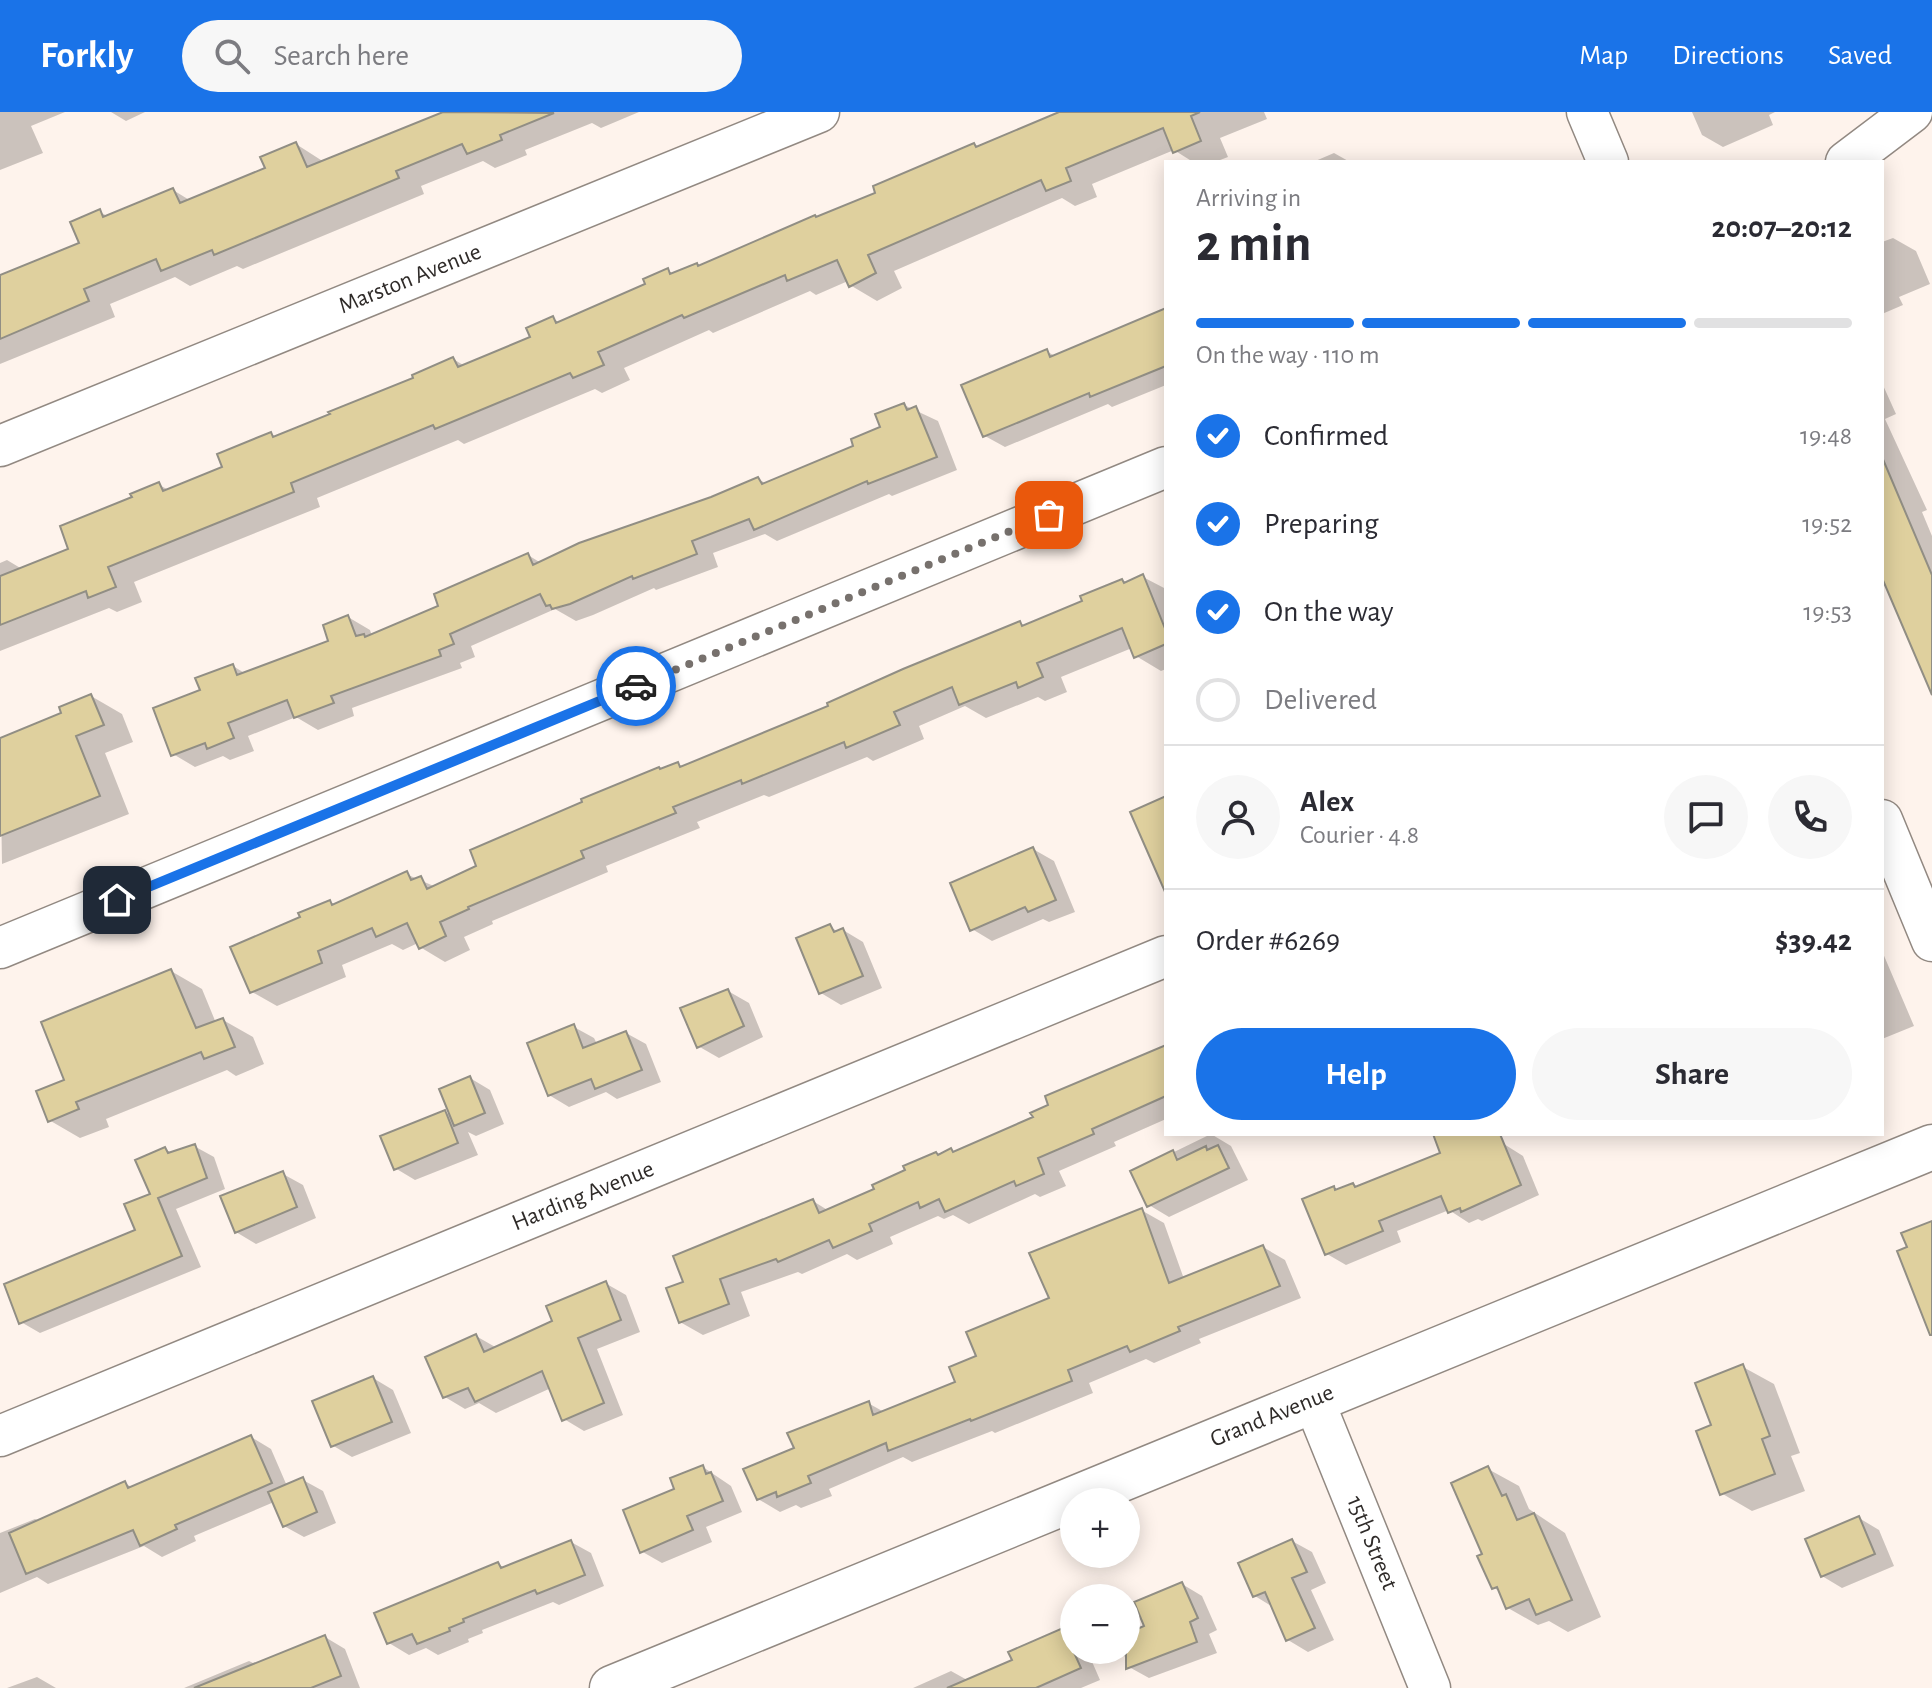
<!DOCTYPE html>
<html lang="en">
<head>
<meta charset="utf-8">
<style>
  body { margin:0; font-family:"Alegreya Sans",sans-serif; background:#f7f7f7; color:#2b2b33; height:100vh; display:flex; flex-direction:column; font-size:30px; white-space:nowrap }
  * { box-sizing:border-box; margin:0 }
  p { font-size:26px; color:#7c7c81 }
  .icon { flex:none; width:44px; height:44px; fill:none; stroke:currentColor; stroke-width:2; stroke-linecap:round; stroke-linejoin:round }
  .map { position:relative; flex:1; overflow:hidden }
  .sheet { position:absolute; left:1164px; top:48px; width:720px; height:976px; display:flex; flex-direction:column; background:#fff; border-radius:0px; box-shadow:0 4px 20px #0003 }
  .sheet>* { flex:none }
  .fabs { position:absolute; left:1060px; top:1376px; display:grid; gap:16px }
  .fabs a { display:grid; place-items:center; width:80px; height:80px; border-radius:50%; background:#fff; box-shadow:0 4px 20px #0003; font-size:40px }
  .pin { position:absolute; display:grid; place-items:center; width:68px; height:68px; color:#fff; margin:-34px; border-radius:16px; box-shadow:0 4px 12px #0006 }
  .courier { position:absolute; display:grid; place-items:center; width:80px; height:80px; margin:-40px; border:6px solid #1a73e8; border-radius:50%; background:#fff; color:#222; box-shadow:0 2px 10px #0007 }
  .overview em { font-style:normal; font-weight:700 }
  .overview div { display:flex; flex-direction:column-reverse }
  .overview { display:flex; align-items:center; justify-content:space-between; height:136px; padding:0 32px }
  h1 { font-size:52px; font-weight:700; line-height:60px }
  .bar { display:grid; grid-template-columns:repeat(4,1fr); gap:12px 8px; align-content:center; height:96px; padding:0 32px }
  .bar i { height:10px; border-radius:6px; background:#e1e1e2 }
  .bar .selected { background:#1a73e8 }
  .bar p { grid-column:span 4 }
  .line { display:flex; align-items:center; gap:20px; padding:0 32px; border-top:2px solid #e1e1e2 }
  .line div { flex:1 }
  .round { display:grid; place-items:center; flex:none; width:84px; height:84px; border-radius:42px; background:#f7f7f7 }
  ol { padding:0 32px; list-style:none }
  li { display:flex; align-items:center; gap:24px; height:88px }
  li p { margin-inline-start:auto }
  li .icon { padding:8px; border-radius:50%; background:#1a73e8; color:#fff; stroke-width:4 }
  li:last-child { color:#7c7c81 }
  li i { width:44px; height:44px; border:4px solid #e1e1e2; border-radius:50% }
  .button { display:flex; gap:16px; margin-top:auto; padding:16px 32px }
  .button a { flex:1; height:92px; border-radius:48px; background:#1a73e8; color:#fff; font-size:32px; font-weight:700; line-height:92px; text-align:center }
  .button a+a { background:#f7f7f7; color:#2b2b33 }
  header { display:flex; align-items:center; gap:48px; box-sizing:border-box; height:112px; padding:0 40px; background:#1a73e8; color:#fff }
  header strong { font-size:38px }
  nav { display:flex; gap:44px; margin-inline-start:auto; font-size:28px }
  .search { width:560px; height:72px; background:#f7f7f7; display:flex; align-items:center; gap:20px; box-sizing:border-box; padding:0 28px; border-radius:44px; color:#7c7c81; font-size:30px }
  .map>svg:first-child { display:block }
  .shadow { fill:#0003 }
  .building { fill:#dfd09e; stroke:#918e84; stroke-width:2 }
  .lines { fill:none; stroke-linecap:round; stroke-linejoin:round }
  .minor-casing { stroke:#928982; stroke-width:43 }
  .major-casing { stroke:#928982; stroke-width:47 }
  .minor { stroke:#fff; stroke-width:40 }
  .major { stroke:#fff; stroke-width:44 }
  .done { stroke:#77716d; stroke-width:8; stroke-dasharray:0 14.4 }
  .route { stroke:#1a73e8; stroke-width:10 }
  .labels { text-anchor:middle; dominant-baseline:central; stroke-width:6; stroke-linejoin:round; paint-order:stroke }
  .street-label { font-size:24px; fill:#2f2b29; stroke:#fff }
</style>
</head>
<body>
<header>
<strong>Forkly</strong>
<div class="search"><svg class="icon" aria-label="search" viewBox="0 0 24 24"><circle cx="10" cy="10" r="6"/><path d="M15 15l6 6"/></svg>Search here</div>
<nav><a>Map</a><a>Directions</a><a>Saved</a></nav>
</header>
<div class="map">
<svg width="1932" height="1576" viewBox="0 0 1932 1576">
  <rect width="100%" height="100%" fill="#fef3ec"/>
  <path class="shadow" d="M0,0H65L31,14L43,41L0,58Z
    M111,0H145L126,9Z
    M447,0H639L601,16L592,11L525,38L527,43L495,56L483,49L421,74L424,82L243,157L237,154L190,174L175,165L110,192L115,205L0,252V165L81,132L100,100L109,105L173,78L191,89L267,57L296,32L324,50Z
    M1064,0H1264L1267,7L1220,26L1228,45L1215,50H1193L1174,38L1092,72L1097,85L1075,94L1062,86L894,159L902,176L877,189L850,173L848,169L816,183L810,179L713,221L709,218L624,256L630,268L602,281L595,277L464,332L458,328L317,386L320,395L134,470L142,490L117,500L109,496L0,539V451L7,448L22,457L71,438L134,386L159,373L169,378L225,356L270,323L277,326L416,267L453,247L465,254L533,226L553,207L561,211L648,173L668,159L674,162L697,153L701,156L878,82L974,33L979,36Z
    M1692,0H1775L1769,3L1773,13L1723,35L1702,23Z
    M1334,41L1350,50H1313Z
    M1893,126L1916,139L1930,172L1899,185L1903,193L1882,202V130Z
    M1166,202V273L1112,295L1108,292L1005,335L985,324L1046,239L1057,245Z
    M1882,271L1896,302L1885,307L1927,398L1922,400L1932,424V571L1882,461Z
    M904,293L938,309L957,358L892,384L889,382L777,429L765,422L713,441L718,455L656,478L654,476L593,503L576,509L555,497L471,534L475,545L460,551L462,556L352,596L354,604L318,618L296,605L248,624L254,639L230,648L223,644L195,655L173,642L202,579L233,554L246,562L331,530L348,505L370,518L372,524L441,495L528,443L541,451L758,367L767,372L856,335L883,316Z
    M1143,465L1166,477V557L1161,559L1136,544L1132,536L1061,565L1067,580L1045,589L1038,585L986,606L965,594L919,614L924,627L873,649L867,645L769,685L764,683L697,710L700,716L606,754L608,760L492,809L493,812L464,825L470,838L445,850L420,835L418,831L403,838L392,832L342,853L346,865L277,894L252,880L302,806L330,790L335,794L406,762L436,775L678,652L684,655L831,595L1019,512L1025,515L1085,490L1122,469L1127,471Z
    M91,584L122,602L133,630L105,641L129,702L2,752L0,628L64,602Z
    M1033,737L1054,749L1075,800L1049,810L1043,807L992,829L972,817Z
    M830,815L839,820L843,818L863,830L882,876L841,893L821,881Z
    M1882,839L1914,914L1882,927Z
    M171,859L202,877L216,911L223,908L253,925L264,952L236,964L227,958L106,1007L109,1015L80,1026L49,1008L67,969Z
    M728,879L749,891L763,925L719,946L698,934Z
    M574,915L594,926L597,932L626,921L646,932L661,970L617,987L606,980L569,995L549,983Z
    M1166,935V1007L1114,1030L1116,1034L1059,1059L1066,1074L1040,1085L1035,1082L969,1112L953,1103L944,1107L938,1104L890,1125L893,1132L857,1148L847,1142L802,1162L798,1160L741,1180L750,1204L703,1223L680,1210L686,1171L813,1089L829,1099L876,1078L951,1039L955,1041L1035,1006Z
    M470,966L490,978L504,1012L476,1024L468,1020L478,1043L415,1068L395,1056L445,1000L452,1004Z
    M1211,1022L1231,1034L1248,1068L1169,1105L1149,1093L1133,1060Z
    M1435,1022H1488L1523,1044L1539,1083L1482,1109L1478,1107L1469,1111L1449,1098L1397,1119L1401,1130L1346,1153L1327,1142L1334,1076L1338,1079L1352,1073L1358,1076L1443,1042Z
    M194,1034L214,1045L225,1077L176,1097L201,1155L40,1221L21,1210L138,1119L152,1083L165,1037L173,1042Z
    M283,1062L303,1073L316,1106L256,1132L236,1120Z
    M1141,1098L1164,1111L1184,1167L1263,1135L1285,1148L1301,1186L1199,1227L1201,1231L1154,1251L1146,1247L1089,1271L1093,1281L995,1321L992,1319L912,1350L903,1345L829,1377L832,1384L801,1396L796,1393L780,1400L758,1387L797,1337L868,1291L884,1300L958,1271L978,1245L1051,1188Z
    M605,1171L626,1183L640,1220L597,1237L623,1303L584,1319L564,1307L551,1276L496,1301L479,1291L465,1297L445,1285L476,1224L497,1236L555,1210Z
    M1743,1255L1774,1272L1800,1341L1791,1344L1805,1379L1752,1399L1721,1381L1713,1314Z
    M373,1266L393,1278L411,1321L352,1345L332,1333Z
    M251,1325L271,1337L287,1374L303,1368L323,1379L336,1411L304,1425L284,1414L274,1390L194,1424L196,1429L162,1445L144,1434L48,1472L37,1465L0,1481V1421L35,1407L40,1409L125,1371L133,1376Z
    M703,1355L731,1374L742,1400L706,1415L712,1430L662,1451L641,1439L677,1378Z
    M1488,1357L1519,1374L1529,1397L1565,1421L1601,1505L1568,1520L1549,1509L1538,1513L1508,1496L1501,1480L1494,1476L1485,1443Z
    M1859,1406L1879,1418L1894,1454L1842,1476L1822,1464Z
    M1292,1429L1312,1440L1326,1471L1311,1478L1334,1528L1308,1540L1288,1528L1273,1495L1255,1484Z
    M571,1430L591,1441L604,1474L559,1493L553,1490L482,1518L483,1521L468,1527L469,1530L438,1543L426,1536L409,1543L389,1531L498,1452L505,1456Z
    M1182,1472L1202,1484L1217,1518L1209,1522L1217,1541L1149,1566L1129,1555L1122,1538H1126V1524L1147,1515Z
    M1063,1518L1074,1524V1538H1087L1100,1568L1081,1576H913L951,1559L969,1569L1014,1550Z
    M325,1525L345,1537L360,1576H184L249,1549L255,1552Z
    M37,1565L56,1576H7Z"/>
  <path class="building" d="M443,0L554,1L500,23L502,28L467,42L462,32L396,59L399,66L214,143L212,138L161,159L156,147L84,177L89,189L0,227V163L79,131L70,110L100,97L103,105L173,76L180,91L265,56L260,45L296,30L307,55Z
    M1059,0H1200L1191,4L1201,29L1173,41L1163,16L1066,56L1071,69L1046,79L1041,68L868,143L876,161L849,175L837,148L787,169L785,163L684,206L682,203L598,240L604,253L573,266L570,261L435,317L433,313L291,371L294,380L108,455L116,475L88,486L86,479L0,513V464L68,437L60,414L132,385L130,382L159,370L163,379L222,355L217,342L271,320L273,325L330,302L328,300L413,266L412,263L453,245L458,255L530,225L526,216L553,204L556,211L645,172L643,167L668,156L670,162L697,151L698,154L815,103L816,105L875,81L873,74L974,31L976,35Z
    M1166,196V254L1090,285L1089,281L983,325L961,273L1047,237L1050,245Z
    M904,291L907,298L916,294L937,345L868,372L867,369L754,418L749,407L692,429L697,442L633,467L632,464L570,492L552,497L550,493L546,494L540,482L450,522L454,532L439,538L441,544L331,584L334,591L294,606L287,588L228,611L234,626L207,637L205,631L171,644L153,596L200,578L195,566L233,552L237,563L328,529L323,513L348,503L356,524L364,522L365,525L438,494L434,482L528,441L533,453L579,431L711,385L758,365L762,372L853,334L851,327L880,315L875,302Z
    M1882,345L1932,463V583L1882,466Z
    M1143,462L1166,519V532L1134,546L1122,516L1037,551L1043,565L1018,576L1016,570L959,593L952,575L894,600L900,613L846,636L844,630L742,672L741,668L673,695L676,701L581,739L584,746L468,795L469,797L440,810L446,824L419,837L407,811L376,825L372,816L318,839L322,851L250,881L230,835L300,805L298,801L330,788L332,793L407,759L411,768L421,764L427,777L476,754L470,738L582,690L581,687L659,655L660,657L678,650L680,655L828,594L827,591L903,557L1020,509L1022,514L1082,489L1080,484L1122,467L1124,471Z
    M91,582L104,613L76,624L100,684L0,724V626L61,601L59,595Z
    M1166,684V782L1130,700Z
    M1033,735L1056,788L1028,800L1025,795L970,819L950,771Z
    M830,812L834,820L843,816L863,864L819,882L796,826Z
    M171,857L196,916L223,906L235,935L204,947L201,940L76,990L79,997L48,1010L36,979L64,968L41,910Z
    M728,877L744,914L697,936L680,896Z
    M574,912L583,936L626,919L642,958L595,977L591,967L548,984L527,931Z
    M1166,933V984L1092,1017L1094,1022L1038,1046L1044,1062L1016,1074L1014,1069L945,1100L939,1087L920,1096L918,1090L869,1112L872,1119L833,1136L829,1128L778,1150L776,1147L720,1167L729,1192L679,1211L666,1176L683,1170L673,1144L813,1087L819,1101L874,1077L872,1073L905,1058L903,1054L936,1040L938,1043L951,1036L953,1040L1033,1005L1030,1001L1048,993L1045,984Z
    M470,964L485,1001L454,1014L439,977Z
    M445,998L458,1031L394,1058L380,1024Z
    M1433,1022H1500L1521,1073L1461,1100L1460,1096L1448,1101L1441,1084L1379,1109L1383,1119L1325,1143L1302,1087L1334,1074L1335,1078L1353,1071L1355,1075L1440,1041Z
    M195,1032L207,1066L158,1086L182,1144L19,1212L4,1172L135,1118L124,1092L150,1082L135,1048L165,1035L168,1041Z
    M1218,1033L1229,1056L1147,1095L1130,1059L1173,1038L1177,1048L1206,1034L1207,1038Z
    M283,1059L297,1095L235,1121L220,1084Z
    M1142,1096L1169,1171L1263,1133L1280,1174L1178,1215L1180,1219L1130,1240L1127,1234L1068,1258L1072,1269L971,1309L970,1307L888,1339L886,1331L808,1364L811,1371L777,1385L776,1380L757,1388L743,1357L794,1336L787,1321L869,1289L873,1303L955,1270L949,1255L976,1244L966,1220L1049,1186L1029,1141Z
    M1932,1109V1223H1930L1897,1139L1907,1135L1901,1121Z
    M606,1169L621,1208L578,1226L604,1291L562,1309L542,1259L475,1290L468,1276L443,1286L425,1245L476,1222L484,1240L552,1209L546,1194Z
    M1743,1252L1770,1324L1762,1327L1775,1362L1720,1383L1696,1319L1711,1313L1695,1271Z
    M373,1264L392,1310L331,1335L312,1289Z
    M251,1323L272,1371L175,1413L177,1417L140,1434L133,1418L26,1462L9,1421L125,1369L128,1376Z
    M703,1353L706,1362L711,1360L723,1389L687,1404L693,1418L640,1441L623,1398L674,1377L670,1366Z
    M1488,1354L1502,1384L1506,1382L1517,1408L1534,1401L1572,1488L1536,1503L1529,1487L1506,1497L1497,1475L1492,1477L1477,1444L1482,1442L1451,1371Z
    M303,1365L317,1400L283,1415L268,1380Z
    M1859,1404L1875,1442L1821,1465L1805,1427Z
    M1292,1427L1307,1460L1292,1466L1315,1516L1286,1529L1265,1480L1253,1485L1238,1451Z
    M571,1428L585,1463L537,1482L535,1478L463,1507L464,1510L449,1516L450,1519L417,1532L412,1522L387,1532L374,1501L498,1450L501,1456Z
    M1182,1470L1198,1506L1190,1510L1197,1530L1126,1557V1522L1144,1514L1134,1490Z
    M1063,1516L1081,1556L1036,1576H947L1012,1548L1008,1540Z
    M325,1523L341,1564L311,1576H194Z"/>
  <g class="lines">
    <defs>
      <path id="minor" d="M1587,0L1608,50
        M1846,50L1912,0
        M0,334L819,0
        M1882,708L1932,829
        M0,836L1166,355
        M1313,1287L1430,1576
        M0,1324L1166,844"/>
      <path id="major" d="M612,1576L1932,1035"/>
    </defs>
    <use href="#minor" class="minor-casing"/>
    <use href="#major" class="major-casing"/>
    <use href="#minor" class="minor"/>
    <use href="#major" class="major"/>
  </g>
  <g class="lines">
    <path class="done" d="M636,574L1049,403"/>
    <path class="route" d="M117,788L636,574"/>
  </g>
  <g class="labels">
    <g class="street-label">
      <text transform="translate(410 167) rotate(-22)">Marston Avenue</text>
      <text transform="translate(583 1084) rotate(-22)">Harding Avenue</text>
      <text transform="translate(1272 1304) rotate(-22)">Grand Avenue</text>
      <text transform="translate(1372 1431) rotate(68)">15th Street</text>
    </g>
  </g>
</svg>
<div class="fabs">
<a>+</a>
<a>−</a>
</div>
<div class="pin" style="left:1049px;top:403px;background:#ea580c"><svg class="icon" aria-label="bag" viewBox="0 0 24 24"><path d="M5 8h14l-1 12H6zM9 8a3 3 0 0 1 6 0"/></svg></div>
<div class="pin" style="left:117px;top:788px;background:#1f2937"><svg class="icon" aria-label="home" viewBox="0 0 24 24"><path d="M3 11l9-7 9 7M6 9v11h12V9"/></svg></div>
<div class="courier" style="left:636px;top:574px"><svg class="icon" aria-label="car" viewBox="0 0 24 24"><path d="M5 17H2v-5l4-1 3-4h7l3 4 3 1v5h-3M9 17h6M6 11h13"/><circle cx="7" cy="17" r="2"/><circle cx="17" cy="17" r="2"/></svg></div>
<section class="sheet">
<div class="overview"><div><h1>2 min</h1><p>Arriving in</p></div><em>20:07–20:12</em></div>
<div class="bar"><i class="selected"></i><i class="selected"></i><i class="selected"></i><i></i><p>On the way · 110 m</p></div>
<ol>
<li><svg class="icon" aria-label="check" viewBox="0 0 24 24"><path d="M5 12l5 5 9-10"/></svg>Confirmed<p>19:48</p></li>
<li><svg class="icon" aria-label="check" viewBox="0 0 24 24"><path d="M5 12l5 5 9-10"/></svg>Preparing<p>19:52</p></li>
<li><svg class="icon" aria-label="check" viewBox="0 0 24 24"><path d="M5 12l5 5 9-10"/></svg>On the way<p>19:53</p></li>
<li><i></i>Delivered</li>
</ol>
<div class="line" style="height:144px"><a class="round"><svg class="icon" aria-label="person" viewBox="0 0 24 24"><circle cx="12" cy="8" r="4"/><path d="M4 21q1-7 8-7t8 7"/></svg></a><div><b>Alex</b><p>Courier · 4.8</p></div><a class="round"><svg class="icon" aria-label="chat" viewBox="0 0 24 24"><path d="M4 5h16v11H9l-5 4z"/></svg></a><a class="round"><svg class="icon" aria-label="phone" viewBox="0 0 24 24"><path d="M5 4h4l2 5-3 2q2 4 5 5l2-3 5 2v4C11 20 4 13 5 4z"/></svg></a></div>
<div class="line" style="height:104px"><div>Order #6269</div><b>$39.42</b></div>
<div class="button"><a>Help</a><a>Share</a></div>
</section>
</div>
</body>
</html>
